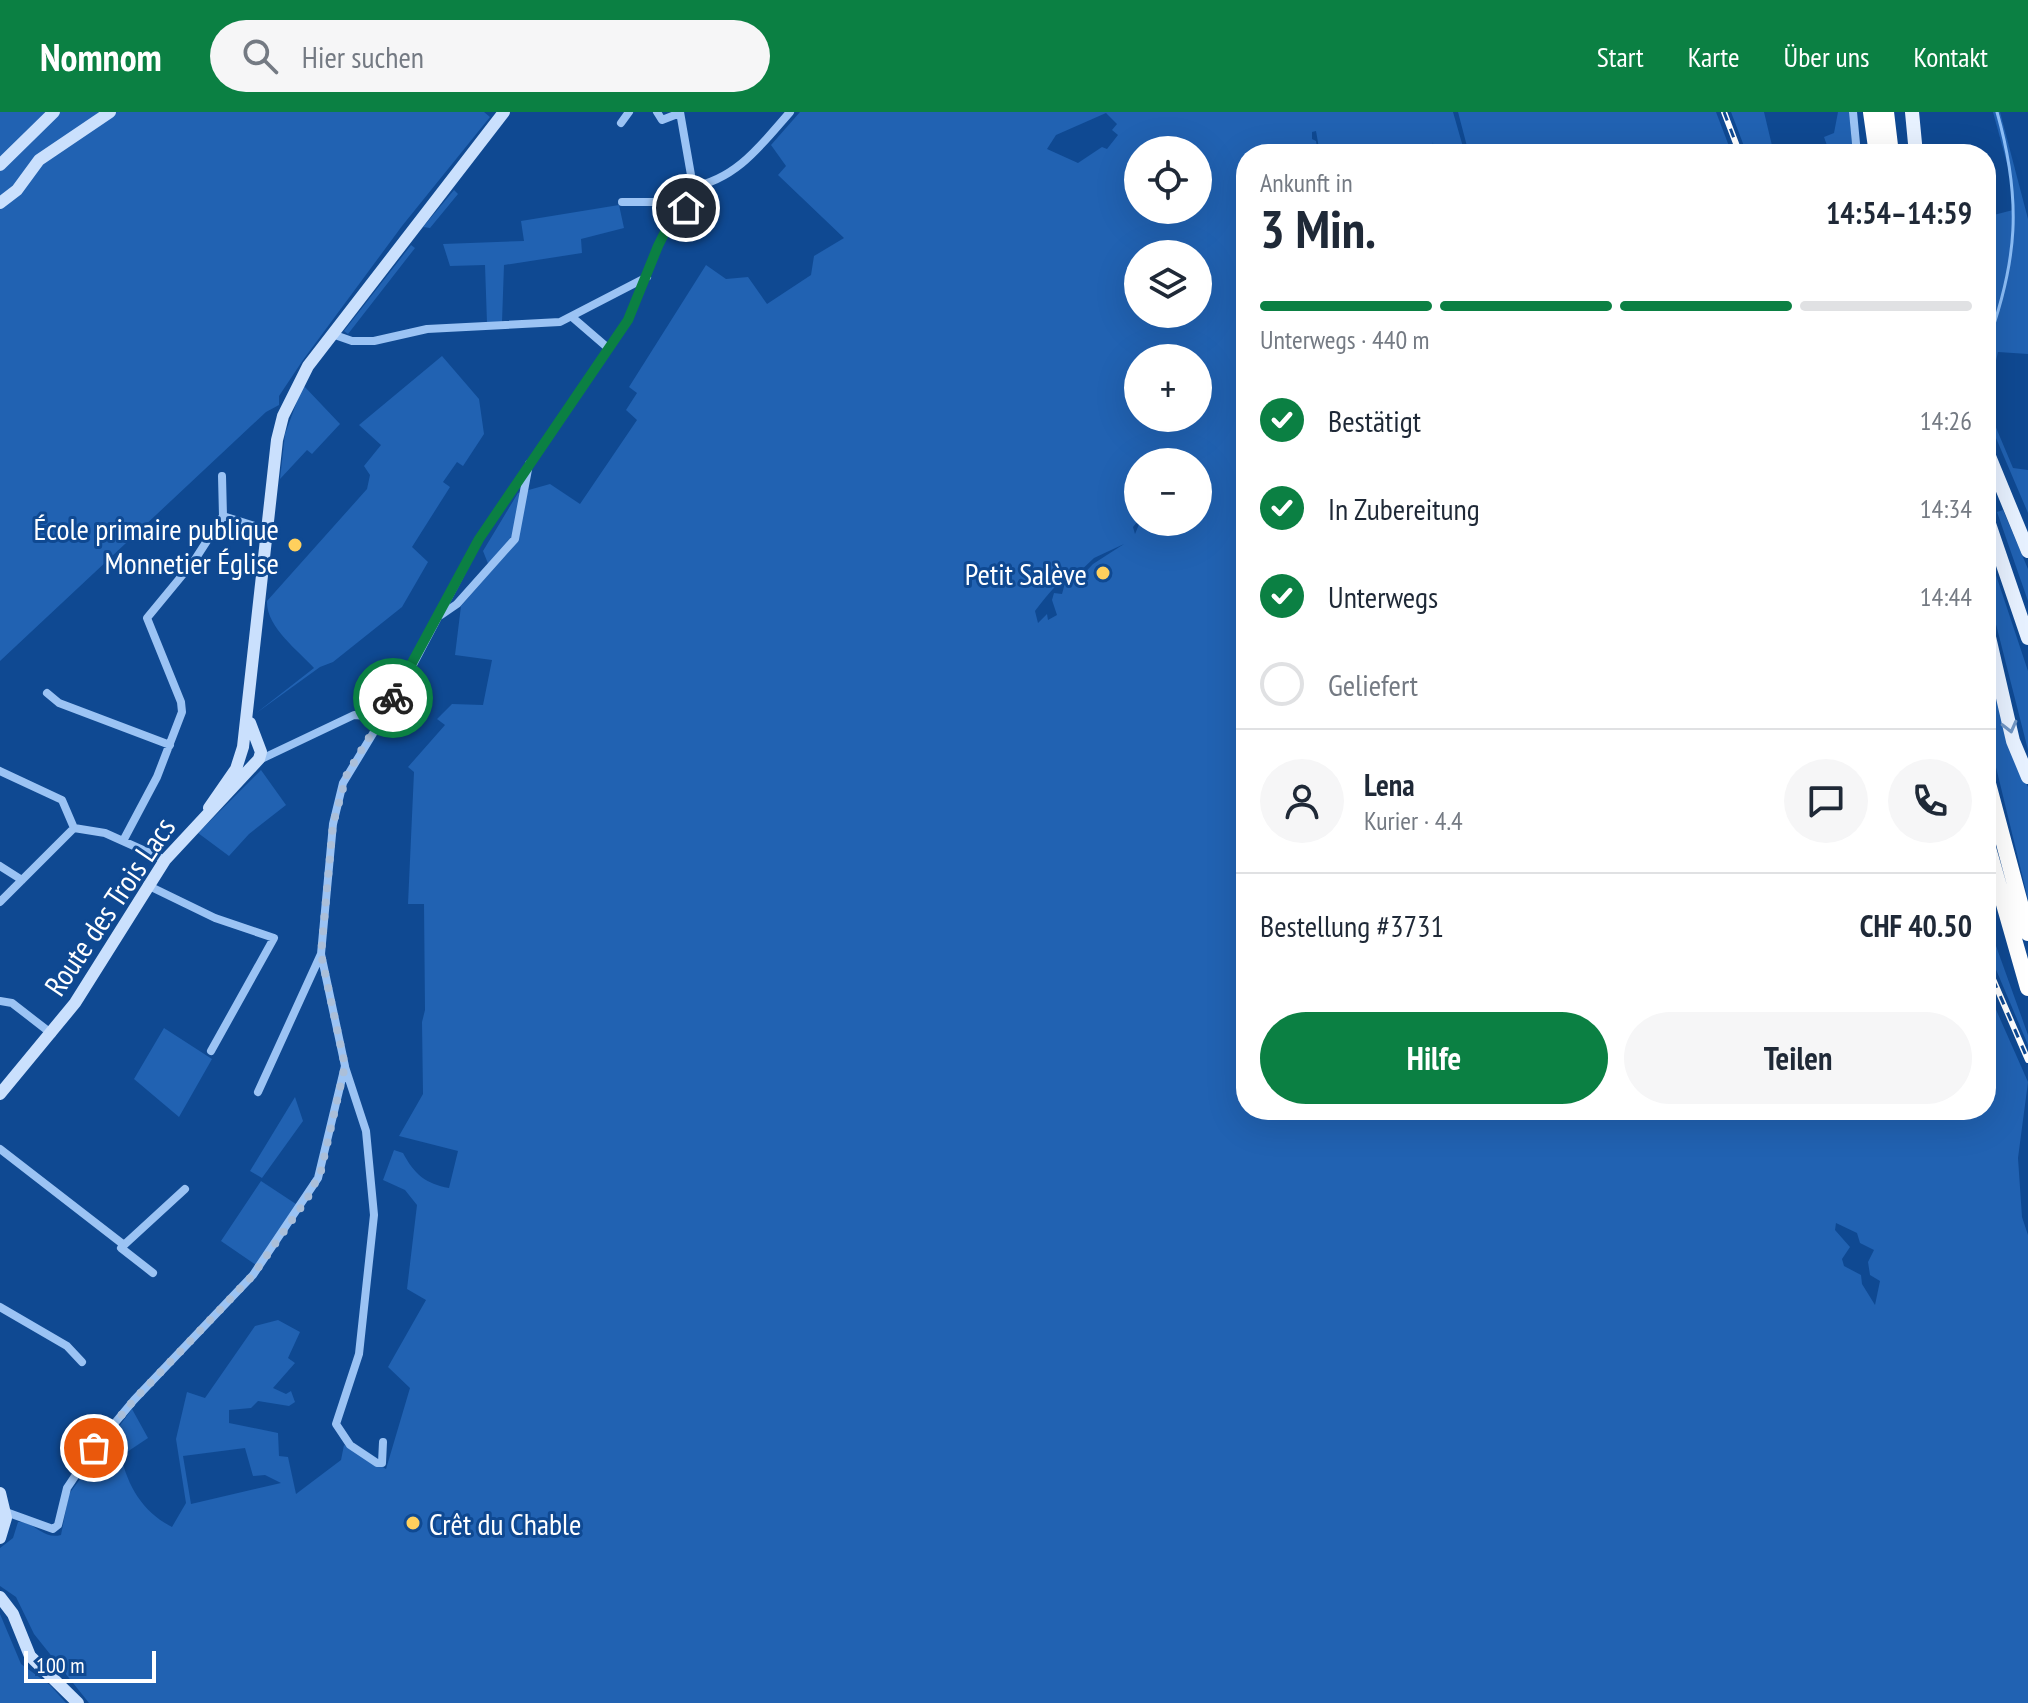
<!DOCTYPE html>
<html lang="de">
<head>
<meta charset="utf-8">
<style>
  body { margin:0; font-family:"PT Sans Narrow",sans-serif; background:#f6f6f7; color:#1f2937; height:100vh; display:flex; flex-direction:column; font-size:30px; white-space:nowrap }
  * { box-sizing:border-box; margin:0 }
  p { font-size:26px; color:#747a83 }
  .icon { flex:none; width:44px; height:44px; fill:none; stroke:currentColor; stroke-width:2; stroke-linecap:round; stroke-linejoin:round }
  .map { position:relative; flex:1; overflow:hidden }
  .details { position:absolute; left:1236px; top:32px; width:760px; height:976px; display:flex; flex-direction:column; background:#fff; border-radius:32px; box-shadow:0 8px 32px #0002 }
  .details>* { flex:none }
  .fabs { position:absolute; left:1124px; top:24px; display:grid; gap:16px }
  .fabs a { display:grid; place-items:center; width:88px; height:88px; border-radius:50%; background:#fff; box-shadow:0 8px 32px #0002; font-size:40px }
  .scale { position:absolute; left:24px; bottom:20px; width:132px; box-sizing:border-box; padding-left:8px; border:4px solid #fff; border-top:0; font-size:22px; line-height:28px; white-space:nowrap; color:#fff; -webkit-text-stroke:6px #0f4992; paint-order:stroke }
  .pin { position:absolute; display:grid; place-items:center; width:68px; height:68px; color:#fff; margin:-34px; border:4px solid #fff; border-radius:50%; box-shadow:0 2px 8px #0007 }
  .courier { position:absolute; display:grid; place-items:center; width:80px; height:80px; margin:-40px; border:6px solid #0b8043; border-radius:50%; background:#fff; color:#222; box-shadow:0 2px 10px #0007 }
  .overview em { font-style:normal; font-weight:800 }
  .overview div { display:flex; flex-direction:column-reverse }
  .overview { display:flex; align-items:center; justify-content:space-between; height:136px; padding:0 24px }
  h1 { font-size:52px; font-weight:800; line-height:60px }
  .bar { display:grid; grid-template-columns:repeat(4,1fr); gap:12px 8px; align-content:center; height:96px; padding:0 24px }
  .bar i { height:10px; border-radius:6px; background:#e0e1e3 }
  .bar .current { background:#0b8043 }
  .bar p { grid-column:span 4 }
  .line { display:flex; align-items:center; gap:20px; padding:0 24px; border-top:2px solid #e0e1e3 }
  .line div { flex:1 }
  .round { display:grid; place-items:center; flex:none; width:84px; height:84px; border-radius:42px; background:#f6f6f7 }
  ol { padding:0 24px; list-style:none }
  li { display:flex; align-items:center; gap:24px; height:88px }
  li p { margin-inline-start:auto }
  li .icon { padding:8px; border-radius:50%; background:#0b8043; color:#fff; stroke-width:4 }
  li:last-child { color:#747a83 }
  li i { width:44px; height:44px; border:4px solid #e0e1e3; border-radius:50% }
  .cta { display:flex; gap:16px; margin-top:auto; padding:16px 24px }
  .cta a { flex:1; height:92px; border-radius:48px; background:#0b8043; color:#fff; font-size:32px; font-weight:800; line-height:92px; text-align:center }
  .cta a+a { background:#f6f6f7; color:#1f2937 }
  header { display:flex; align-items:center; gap:48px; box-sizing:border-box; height:112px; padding:0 40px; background:#0b8043; color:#fff }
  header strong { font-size:38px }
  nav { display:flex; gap:44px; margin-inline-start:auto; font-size:28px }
  .search { width:560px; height:72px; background:#f6f6f7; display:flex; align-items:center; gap:20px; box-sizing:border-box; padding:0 28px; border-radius:44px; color:#747a83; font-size:30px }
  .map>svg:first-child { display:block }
  .green { fill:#2162b2; fill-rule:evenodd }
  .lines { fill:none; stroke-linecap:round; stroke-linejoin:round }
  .stream { stroke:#8cbef7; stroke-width:3 }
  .street { stroke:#9bc3f4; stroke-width:8 }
  .secondary { stroke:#cae0fd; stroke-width:12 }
  .primary { stroke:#e7f1ff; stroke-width:14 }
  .highway { stroke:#fff; stroke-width:16 }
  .rail-casing { stroke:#fff; stroke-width:6 }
  .rail { stroke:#0f4992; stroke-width:3; stroke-dasharray:9; stroke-linecap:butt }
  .oneway { stroke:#7095c3 }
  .done { stroke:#abbfd9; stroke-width:8; stroke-dasharray:0 14.4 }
  .route { stroke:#0b8043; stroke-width:10 }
  .poi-dot { fill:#ffd05d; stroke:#0f4992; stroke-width:3 }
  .labels { text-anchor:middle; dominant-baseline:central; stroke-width:6; stroke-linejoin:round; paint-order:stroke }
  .poi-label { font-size:30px; fill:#fff; stroke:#0f4992; text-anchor:end }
  .street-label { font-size:30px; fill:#fff; stroke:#0f4992 }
</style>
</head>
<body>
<header>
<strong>Nomnom</strong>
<div class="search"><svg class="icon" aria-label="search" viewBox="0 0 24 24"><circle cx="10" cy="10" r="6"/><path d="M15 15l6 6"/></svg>Hier suchen</div>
<nav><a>Start</a><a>Karte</a><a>Über uns</a><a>Kontakt</a></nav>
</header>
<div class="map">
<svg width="2028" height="1591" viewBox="0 0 2028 1591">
  <rect width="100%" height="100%" fill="#0f4992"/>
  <path class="green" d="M0,0H484L490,5L402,114L303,248L279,284V293L266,300L0,549Z
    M800,0H1453L1465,42H1440L1432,30L1438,42H1320L1316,19L1312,20V27L1316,29L1318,42H1246V998H1986V875L2028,970L2018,1046L2022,1105L2028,1123V1591H89L34,1522L16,1485L0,1474V1436L13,1426L18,1410C35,1409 42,1428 61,1423L69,1382L132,1297L148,1326L121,1344C128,1375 143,1400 172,1415L186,1391L176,1327L187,1280L205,1286L255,1214L278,1208L300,1220L288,1246L295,1251L273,1276L286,1282L291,1279L295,1290L289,1294L258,1289L251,1296L229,1298V1311L278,1321L279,1344L288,1345L296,1382L341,1348L344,1333L386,1357L410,1276L388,1255L426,1188L407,1177L417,1093L405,1078L383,1068L394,1038L403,1041C414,1062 426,1072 449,1076L458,1039L399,1024L423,982L422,910L425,898L424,792H408L414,660L408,655L445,613L437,607L452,592L483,593L492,548L455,543L461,494L491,459L483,439L518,381L550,372L580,392L637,308L626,298L637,281L629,275L706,153L726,167L748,165L767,192L811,163L814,144L844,126L778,63L786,54L771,33ZM1106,1L1117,12L1112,18L1118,23L1107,37L1102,35L1078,51L1047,37L1056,23ZM1138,38H1198V98H1138ZM1138,142H1198V202H1138ZM1138,246H1198V306H1138ZM1138,350H1198V410H1140L1135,422L1133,415L1138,409ZM1124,432L1093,452L1078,468L1065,471L1062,482L1054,481L1052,488L1057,503L1048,508L1047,502L1038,511L1035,499C1043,488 1057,471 1067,464L1074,465L1094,446ZM1836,1111L1857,1121L1860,1131L1874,1138L1868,1150L1870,1163L1880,1169L1875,1193L1862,1172L1861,1163L1844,1154L1842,1147L1850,1135L1835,1118ZM245,1336L253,1364L265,1363L281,1371L191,1392L183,1344Z
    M1458,0H1716L1732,42H1469Z
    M1731,0H1764L1774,42H1747Z
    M1838,0H1849L1853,42H1830L1824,25L1834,21Z
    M1993,0H2000L2028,107V242L1998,240L1986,292V170L1991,169L1986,105L2013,98L2011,66Z
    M454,78L458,82L430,116L423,115Z
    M619,93L624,116L581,127L582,141L504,153L502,210L487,211L485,153L450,154L443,132L524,129L521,109Z
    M411,133L415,136L348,222L344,219Z
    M442,244L479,287L484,322L463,354L457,350L443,370L450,375L412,435L428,450L402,495L333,550L320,555L255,602L314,556C299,539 266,515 267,489L367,377L370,363L364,354L381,333L359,313Z
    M303,273L340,312L312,342L307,338L280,367L285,322Z
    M1992,306L2013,356L2028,358V401L1990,312Z
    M2003,398L2028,457V489L1997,400Z
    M1986,433L2028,559V638L1986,473Z
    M1986,536L2009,635L2028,675V787L1986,614Z
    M261,658L286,693L249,722L229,744L198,721Z
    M1986,806L2028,923V933L1986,834Z
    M164,916L212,947L179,1005L134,967Z
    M295,985L303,1009L262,1066L250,1059Z
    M261,1069L299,1094L256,1153L221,1129Z
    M0,1502L21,1552L50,1573L66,1591H0Z"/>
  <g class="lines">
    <path class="stream" d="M1986,235C2018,149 2022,88 1997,0"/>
    <path class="street" d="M657,0L662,8L680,1
      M1853,0L1857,42
      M621,11L629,0
      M691,75C736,68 762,32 790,0
      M622,90H657L686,96
      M572,205L608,236
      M332,222L352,229H374L427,217L560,210L647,165
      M222,364L223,404
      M441,503L457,492L515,427L529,352
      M47,581L59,591L170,633
      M257,649L354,603L381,605
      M0,659L62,688L74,716
      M123,729L157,665L182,600L181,590L147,506L194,449L223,404L267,418
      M0,754L22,768
      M147,773L215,806L274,826L211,939
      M0,790L74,716L105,721L165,748
      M0,889L12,891L52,922
      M345,955L366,1019L374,1103L359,1242L336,1312L350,1333L377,1351H382L383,1330
      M258,980L321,842
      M0,1037L124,1133L121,1136L153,1161
      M124,1133L185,1077
      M0,1195L67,1234L82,1250
      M6,1400L53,1417L58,1413L67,1376L94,1336L134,1288L253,1163L318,1066L345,954L321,842L333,712L343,671L403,572L479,427L628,208L658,134L670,110L686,96L691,63L680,0"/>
    <path class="secondary" d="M0,53L54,0
      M0,91L17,78L39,48L110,0
      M209,696L236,657L243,635L277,328L283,304L308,254L504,0
      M0,982L75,891L165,748L259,647L261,640L250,611
      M0,1381L6,1406L0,1426
      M0,1485L13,1502L30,1544L78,1591"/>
    <path class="primary" d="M1912,0L1916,42
      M1986,337L2028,439
      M1986,403L2028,526
      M1986,512L2013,629L2028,665"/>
    <path class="highway" d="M1871,0L1877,42
      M1886,0L1891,42
      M1986,664L2028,821
      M1986,729L2028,876"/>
    <defs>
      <path id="rail" d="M1724,0L1740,42
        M1986,851L2028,948"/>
    </defs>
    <use href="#rail" class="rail-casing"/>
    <use href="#rail" class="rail"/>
  </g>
  <defs><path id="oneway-chevron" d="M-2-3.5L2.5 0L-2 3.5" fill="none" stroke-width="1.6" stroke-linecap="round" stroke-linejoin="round" transform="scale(2)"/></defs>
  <use class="oneway" href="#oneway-chevron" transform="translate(2010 615) rotate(76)"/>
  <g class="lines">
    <path class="done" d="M94,1336L134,1288L253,1163L307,1087L321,1059L345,954L321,842L333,712L347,662L393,586"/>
    <path class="route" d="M393,586L479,427L628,208L658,134L670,110L686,96"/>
  </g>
  <g class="poi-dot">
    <circle cx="295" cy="433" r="8"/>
    <circle cx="1103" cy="461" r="8"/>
    <circle cx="413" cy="1411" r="8"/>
  </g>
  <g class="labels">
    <g class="poi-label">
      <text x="279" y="416">École primaire publique<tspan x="279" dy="34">Monnetier Église</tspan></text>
      <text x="1087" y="461">Petit Salève</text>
      <text x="429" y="1411" text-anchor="start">Crêt du Chable</text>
    </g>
    <g class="street-label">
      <text transform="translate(109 794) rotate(-56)">Route des Trois Lacs</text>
    </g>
  </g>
</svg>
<div class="fabs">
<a><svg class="icon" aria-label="locate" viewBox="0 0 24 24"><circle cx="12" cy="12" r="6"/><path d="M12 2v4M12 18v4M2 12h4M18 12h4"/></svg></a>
<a><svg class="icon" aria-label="layers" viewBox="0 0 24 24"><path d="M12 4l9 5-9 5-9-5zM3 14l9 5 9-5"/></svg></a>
<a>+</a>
<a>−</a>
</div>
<div class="scale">100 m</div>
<div class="pin" style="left:94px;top:1336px;background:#ea580c"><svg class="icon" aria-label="bag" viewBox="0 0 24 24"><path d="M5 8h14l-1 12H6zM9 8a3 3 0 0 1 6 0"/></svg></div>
<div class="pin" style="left:686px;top:96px;background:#1f2937"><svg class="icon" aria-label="home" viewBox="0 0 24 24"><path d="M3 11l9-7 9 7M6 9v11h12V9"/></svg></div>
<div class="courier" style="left:393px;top:586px"><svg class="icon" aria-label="bike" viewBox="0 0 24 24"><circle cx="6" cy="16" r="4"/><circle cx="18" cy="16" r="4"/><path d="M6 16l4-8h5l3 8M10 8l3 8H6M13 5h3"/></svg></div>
<section class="details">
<div class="overview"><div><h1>3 Min.</h1><p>Ankunft in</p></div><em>14:54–14:59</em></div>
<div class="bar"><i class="current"></i><i class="current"></i><i class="current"></i><i></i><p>Unterwegs · 440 m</p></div>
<ol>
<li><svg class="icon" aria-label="check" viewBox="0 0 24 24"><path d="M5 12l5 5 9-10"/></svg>Bestätigt<p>14:26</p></li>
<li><svg class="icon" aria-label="check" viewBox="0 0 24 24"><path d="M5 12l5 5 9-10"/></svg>In Zubereitung<p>14:34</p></li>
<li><svg class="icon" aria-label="check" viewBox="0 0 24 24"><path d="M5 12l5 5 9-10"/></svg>Unterwegs<p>14:44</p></li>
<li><i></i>Geliefert</li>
</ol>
<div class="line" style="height:144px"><a class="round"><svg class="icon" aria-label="person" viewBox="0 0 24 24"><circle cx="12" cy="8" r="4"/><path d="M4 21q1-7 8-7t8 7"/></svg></a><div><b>Lena</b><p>Kurier · 4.4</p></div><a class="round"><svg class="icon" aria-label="chat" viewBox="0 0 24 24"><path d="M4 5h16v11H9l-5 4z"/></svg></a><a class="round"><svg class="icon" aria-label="phone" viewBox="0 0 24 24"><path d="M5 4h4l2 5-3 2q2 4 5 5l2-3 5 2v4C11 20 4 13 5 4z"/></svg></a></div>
<div class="line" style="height:104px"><div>Bestellung #3731</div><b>CHF 40.50</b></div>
<div class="cta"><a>Hilfe</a><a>Teilen</a></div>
</section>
</div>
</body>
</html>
